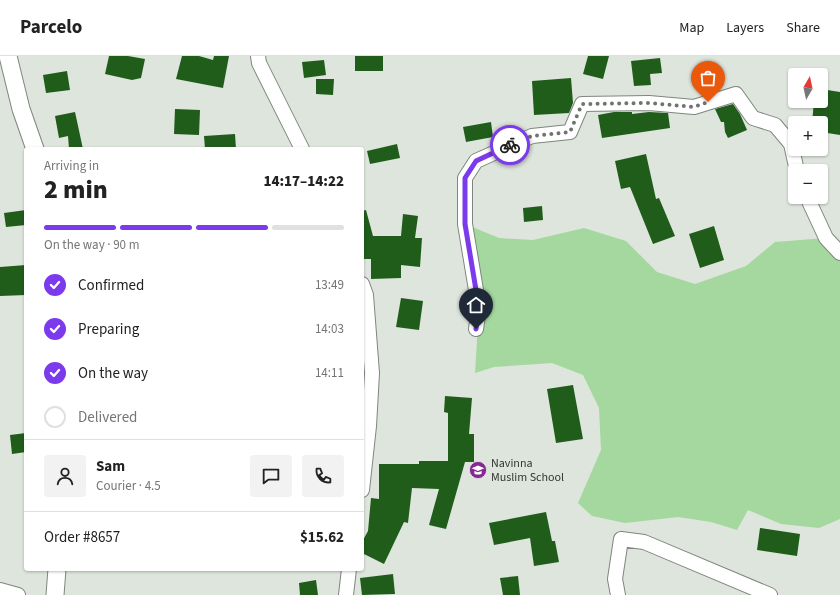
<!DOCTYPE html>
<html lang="en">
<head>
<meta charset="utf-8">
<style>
  body { margin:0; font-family:"Source Sans 3",sans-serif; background:#f2f2f2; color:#222; height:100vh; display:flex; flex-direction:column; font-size:15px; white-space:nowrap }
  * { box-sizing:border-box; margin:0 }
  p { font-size:13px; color:#767676 }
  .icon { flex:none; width:22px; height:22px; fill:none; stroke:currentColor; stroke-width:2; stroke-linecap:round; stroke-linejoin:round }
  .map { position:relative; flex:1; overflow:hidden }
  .drawer { position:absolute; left:24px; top:91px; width:340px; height:424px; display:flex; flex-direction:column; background:#fff; border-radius:4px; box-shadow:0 1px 3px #0004 }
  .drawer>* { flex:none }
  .needle { width:26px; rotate:9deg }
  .tools { position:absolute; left:788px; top:12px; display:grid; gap:8px }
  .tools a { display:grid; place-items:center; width:40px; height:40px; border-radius:4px; background:#fff; box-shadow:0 1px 3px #0004; font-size:20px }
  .pin { position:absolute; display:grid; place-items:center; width:34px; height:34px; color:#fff; margin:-41px -17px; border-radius:50% 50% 50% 0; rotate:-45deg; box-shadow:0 0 4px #0007 }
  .pin .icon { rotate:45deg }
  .courier { position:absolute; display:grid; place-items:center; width:40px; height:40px; margin:-20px; border:3px solid #7c3aed; border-radius:50%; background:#fff; color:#222; box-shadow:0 1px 5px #0007 }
  .overview em { font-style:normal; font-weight:800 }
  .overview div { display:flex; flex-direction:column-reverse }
  .overview { display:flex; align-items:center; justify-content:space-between; height:68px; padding:0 20px }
  h1 { font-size:26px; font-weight:800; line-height:30px }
  .bar { display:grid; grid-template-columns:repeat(4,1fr); gap:6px 4px; align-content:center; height:48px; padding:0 20px }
  .bar i { height:5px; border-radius:3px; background:#e0e0e0 }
  .bar .active { background:#7c3aed }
  .bar p { grid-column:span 4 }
  .line { display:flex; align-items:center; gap:10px; padding:0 20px; border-top:1px solid #e0e0e0 }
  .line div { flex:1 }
  .round { display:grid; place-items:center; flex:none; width:42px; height:42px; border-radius:4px; background:#f2f2f2 }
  ol { padding:0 20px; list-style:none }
  li { display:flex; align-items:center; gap:12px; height:44px }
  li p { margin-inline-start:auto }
  li .icon { padding:4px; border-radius:50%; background:#7c3aed; color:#fff; stroke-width:4 }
  li:last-child { color:#767676 }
  li i { width:22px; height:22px; border:2px solid #e0e0e0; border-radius:50% }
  header { display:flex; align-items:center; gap:24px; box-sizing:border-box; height:56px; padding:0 20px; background:#fff; border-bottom:1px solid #e0e0e0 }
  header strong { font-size:19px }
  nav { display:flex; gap:22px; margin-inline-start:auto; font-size:14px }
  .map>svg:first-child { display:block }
  .green { fill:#a4d89e }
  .building { fill:#205d1b }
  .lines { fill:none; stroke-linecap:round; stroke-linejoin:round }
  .minor-casing { stroke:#7f867e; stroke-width:16 }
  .tertiary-casing { stroke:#7f867e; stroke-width:19 }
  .minor { stroke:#fff; stroke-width:14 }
  .tertiary { stroke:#fff; stroke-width:17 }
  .done { stroke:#70746f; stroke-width:4; stroke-dasharray:0 7.2 }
  .route { stroke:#7c3aed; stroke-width:5 }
  .labels { text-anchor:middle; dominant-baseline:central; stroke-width:4; stroke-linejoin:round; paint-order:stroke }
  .poi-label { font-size:12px; fill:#343734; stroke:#dee5dd; text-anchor:start }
</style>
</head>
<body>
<header>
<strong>Parcelo</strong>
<nav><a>Map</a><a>Layers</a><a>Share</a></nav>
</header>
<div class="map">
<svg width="840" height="539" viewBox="0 0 840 539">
  <rect width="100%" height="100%" fill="#dee5dd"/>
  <path class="green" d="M465,168L499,182L533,184L584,172L626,185L657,216L695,228L746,210L775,186L826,182L840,197V463L819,472L781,468L748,454L737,474L711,466L678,461L625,467L592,460L578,447L601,394L599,352L583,319L552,307L494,311L475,317L479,252Z"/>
  <path class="building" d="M109,0H128L145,3L141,22L132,24L105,18Z
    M182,0H199L213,4L214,0H229L223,32L176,23Z
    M355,0H383V15H355Z
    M588,0H609L603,23L583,18Z
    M660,2L662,17L650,18L651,29L634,30L631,5Z
    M324,4L326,19L304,22L302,6Z
    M67,15L70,34L46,37L43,19Z
    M571,22L573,47L569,57L534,59L532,25Z
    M316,23H334L333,39L316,38Z
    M821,33L840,36V79L821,76V67H812L814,45H821Z
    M733,48L740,58L747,74L728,82L725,76L724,66H721L715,53Z
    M175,53L200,54L199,79L174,78Z
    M75,56L83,93H69L68,80L59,82L55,60Z
    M614,56H632V58L649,56L668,57L670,72L602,82L598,59Z
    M491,66L493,81L466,86L463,71Z
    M235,78L236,93H205L204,80Z
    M397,88L400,102L370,108L367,95Z
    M646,98L656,143L659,142L675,180L653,188L630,131L621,133L615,105Z
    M542,150L543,164L524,166L523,152Z
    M26,154V169L6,171L4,157Z
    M366,154L373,180H401L403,158L418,160L415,182H422L420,211L401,209V222L371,223V203H362V155Z
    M714,170L724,204L700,212L689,178Z
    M26,209V239L0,240V211Z
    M401,242L423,245L419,274L396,271Z
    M573,329L583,383L556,387L547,333Z
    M445,340L472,342L469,378H474V406H465L446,473L429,469L439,433L412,432L408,467L404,466L384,508L362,497V486L368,475L371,442L379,443V408H419V405H448V357L444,356Z
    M26,377V396L12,398L10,379Z
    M546,456L552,485H555L559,506L534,510L530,482L494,489L489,467Z
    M760,472L800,478L797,500L757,494Z
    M393,518L395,538L362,539L360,522Z
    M518,520L520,539H503L500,522Z
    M316,524L318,539H300L299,527Z"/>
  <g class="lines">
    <defs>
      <path id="minor" d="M258,0L259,7L302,93
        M807,141L826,182L840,197
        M362,228L366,239L372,317L369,370L362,434
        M476,273L479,252L465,168V122L476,105L532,80L570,76L582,48L649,47L694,51L736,38L753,62L775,69L791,88L797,115
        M0,534L18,539
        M346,539L349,513
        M618,539L615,523L621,483L644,486L770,539"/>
      <path id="tertiary" d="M8,0L21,53L35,93
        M55,539L57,513"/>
    </defs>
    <use href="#minor" class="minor-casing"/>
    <use href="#tertiary" class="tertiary-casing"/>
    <use href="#minor" class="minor"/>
    <use href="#tertiary" class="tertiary"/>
  </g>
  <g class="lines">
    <path class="done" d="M510,89L532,80L570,76L582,48L649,47L694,51L708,46"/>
    <path class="route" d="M476,273L479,252L465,168V122L476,105L510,89"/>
  </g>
  <defs>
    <symbol id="school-disc" viewBox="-11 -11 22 22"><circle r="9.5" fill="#862994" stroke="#dee5dd"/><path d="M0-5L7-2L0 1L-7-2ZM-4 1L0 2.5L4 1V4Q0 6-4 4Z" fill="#fff"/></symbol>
  </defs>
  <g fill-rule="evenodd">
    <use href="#school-disc" x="468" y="404" width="20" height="20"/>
  </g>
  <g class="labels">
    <g class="poi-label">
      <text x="491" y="407">Navinna<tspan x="491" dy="14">Muslim School</tspan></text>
    </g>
  </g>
</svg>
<div class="tools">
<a><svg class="needle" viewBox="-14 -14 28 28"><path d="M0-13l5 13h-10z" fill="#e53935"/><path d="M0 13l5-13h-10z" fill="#767676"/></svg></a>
<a>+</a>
<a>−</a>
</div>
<div class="pin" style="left:708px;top:46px;background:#ea580c"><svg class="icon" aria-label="bag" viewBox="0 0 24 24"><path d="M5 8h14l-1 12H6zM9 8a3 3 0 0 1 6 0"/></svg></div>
<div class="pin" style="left:476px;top:273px;background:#1f2937"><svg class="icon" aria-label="home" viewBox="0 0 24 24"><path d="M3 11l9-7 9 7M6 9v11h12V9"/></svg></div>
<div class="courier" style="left:510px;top:89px"><svg class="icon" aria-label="bike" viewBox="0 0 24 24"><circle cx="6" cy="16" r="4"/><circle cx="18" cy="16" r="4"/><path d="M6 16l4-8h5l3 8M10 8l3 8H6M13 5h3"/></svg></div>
<section class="drawer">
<div class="overview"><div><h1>2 min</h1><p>Arriving in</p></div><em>14:17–14:22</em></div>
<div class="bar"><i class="active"></i><i class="active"></i><i class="active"></i><i></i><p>On the way · 90 m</p></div>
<ol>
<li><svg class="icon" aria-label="check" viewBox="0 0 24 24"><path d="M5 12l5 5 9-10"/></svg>Confirmed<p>13:49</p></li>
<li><svg class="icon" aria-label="check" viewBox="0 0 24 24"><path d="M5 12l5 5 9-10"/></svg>Preparing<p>14:03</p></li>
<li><svg class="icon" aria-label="check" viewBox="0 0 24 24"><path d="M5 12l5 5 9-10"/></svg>On the way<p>14:11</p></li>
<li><i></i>Delivered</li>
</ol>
<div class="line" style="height:72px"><a class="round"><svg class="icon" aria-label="person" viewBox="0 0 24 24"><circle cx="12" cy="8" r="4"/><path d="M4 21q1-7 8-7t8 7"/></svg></a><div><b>Sam</b><p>Courier · 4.5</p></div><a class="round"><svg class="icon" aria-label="chat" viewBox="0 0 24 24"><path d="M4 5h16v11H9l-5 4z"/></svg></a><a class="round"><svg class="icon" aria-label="phone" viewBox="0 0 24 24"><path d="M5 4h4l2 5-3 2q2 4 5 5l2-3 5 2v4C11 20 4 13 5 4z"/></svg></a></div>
<div class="line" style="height:52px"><div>Order #8657</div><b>$15.62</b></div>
</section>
</div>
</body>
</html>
